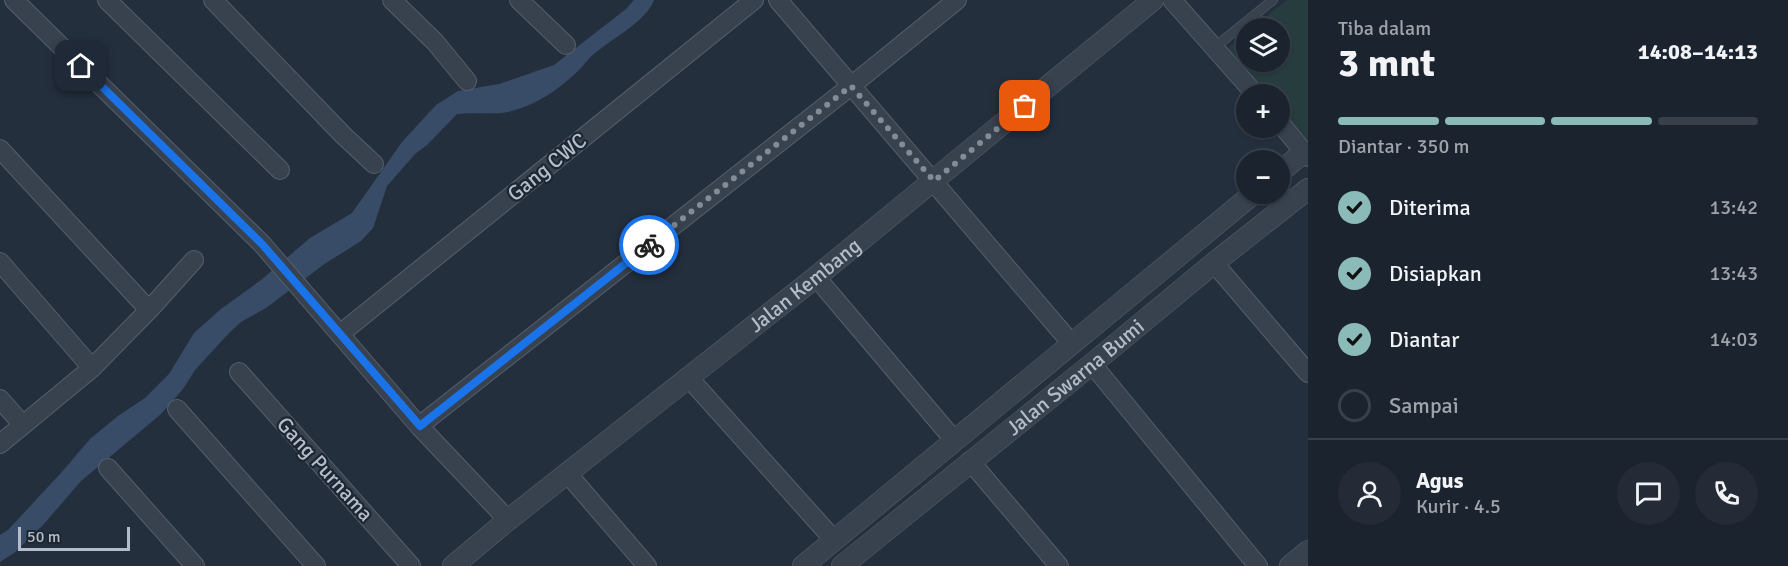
<!DOCTYPE html>
<html lang="id">
<head>
<meta charset="utf-8">
<style>
  body { margin:0; font-family:Signika,sans-serif; background:#242b36; color:#f1f3f6; height:100vh; display:flex; flex-direction:column; font-size:22px; white-space:nowrap }
  * { box-sizing:border-box; margin:0 }
  p { font-size:20px; color:#a0a4aa }
  .icon { flex:none; width:33px; height:33px; fill:none; stroke:currentColor; stroke-width:2; stroke-linecap:round; stroke-linejoin:round }
  .map { position:relative; flex:1; overflow:hidden }
  .sheet { display:flex; flex-direction:column; background:#1b232e; width:480px }
  .sheet>* { flex:none }
  .buttons { position:absolute; left:1236px; top:18px; display:grid; gap:12px }
  .buttons a { display:grid; place-items:center; width:54px; height:54px; border-radius:50%; background:#1b232e; box-shadow:0 2px 4px #0004,0 0 0 2px #39404a; font-size:30px }
  .scale { position:absolute; left:18px; bottom:15px; width:112px; box-sizing:border-box; padding-left:6px; border:3px solid #b4bcc9; border-top:0; font-size:16px; line-height:21px; white-space:nowrap; color:#b4bcc9; -webkit-text-stroke:4px #1d2633; paint-order:stroke }
  .pin { position:absolute; display:grid; place-items:center; width:51px; height:51px; color:#fff; margin:-26px; border-radius:12px; box-shadow:0 3px 9px #0006 }
  .courier { position:absolute; display:grid; place-items:center; width:60px; height:60px; margin:-30px; border:4px solid #1a73e8; border-radius:50%; background:#fff; color:#222; box-shadow:0 2px 8px #0007 }
  .head em { font-style:normal; font-weight:700 }
  .head div { display:flex; flex-direction:column-reverse }
  .head { display:flex; align-items:center; justify-content:space-between; height:102px; padding:0 30px }
  h1 { font-size:39px; font-weight:700; line-height:45px }
  .bar { display:grid; grid-template-columns:repeat(4,1fr); gap:9px 6px; align-content:center; height:72px; padding:0 30px }
  .bar i { height:8px; border-radius:4px; background:#39404a }
  .bar .active { background:#8bbbb9 }
  .bar p { grid-column:span 4 }
  .line { display:flex; align-items:center; gap:15px; padding:0 30px; border-top:2px solid #39404a }
  .line div { flex:1 }
  .round { display:grid; place-items:center; flex:none; width:63px; height:63px; border-radius:32px; background:#242b36 }
  ol { padding:0 30px; list-style:none }
  li { display:flex; align-items:center; gap:18px; height:66px }
  li p { margin-inline-start:auto }
  li .icon { padding:6px; border-radius:50%; background:#8bbbb9; color:#111; stroke-width:4 }
  li:last-child { color:#a0a4aa }
  li i { width:33px; height:33px; border:3px solid #39404a; border-radius:50% }
  main { display:flex; flex:1; min-height:0 }
  .map>svg:first-child { display:block }
  .green { fill:#263c3f }
  .water { fill:#394c67 }
  .lines { fill:none; stroke-linecap:round; stroke-linejoin:round }
  .service-casing { stroke:#565f6c; stroke-width:10 }
  .minor-casing { stroke:#565f6c; stroke-width:20 }
  .tertiary-casing { stroke:#565f6c; stroke-width:22 }
  .service { stroke:#38414e; stroke-width:9 }
  .minor { stroke:#38414e; stroke-width:18 }
  .tertiary { stroke:#38414e; stroke-width:21 }
  .done { stroke:#828b98; stroke-width:6; stroke-dasharray:0 10.8 }
  .route { stroke:#1a73e8; stroke-width:8 }
  .labels { text-anchor:middle; dominant-baseline:central; stroke-width:4.5; stroke-linejoin:round; paint-order:stroke }
  .street-label { font-size:21px; fill:#b4bcc9; stroke:#1d2633 }
</style>
</head>
<body>
<main>
<div class="map">
<svg width="1308" height="566" viewBox="0 0 1308 566">
  <rect width="100%" height="100%" fill="#242f3e"/>
  <path class="green" d="M1287,0H1308V143L1280,110V94H1267L1228,48L1246,33V62H1280V28H1252Z"/>
  <path class="water" d="M634,0H654C647,20 615,37 599,50C590,56 584,65 576,73C557,91 534,106 508,112C492,115 473,112 457,114L427,145L415,154L387,186L373,228L361,241L323,265L266,308L241,322L229,333L195,370L183,389L161,414L81,481L43,525L14,553L0,562V535L8,530L60,474L90,439L118,416L145,398L169,374L194,333L221,309L261,280L310,238L352,213L402,142L436,105L458,91L499,84L554,65L626,9Z"/>
  <g class="lines">
    <defs>
      <path id="service" d="M1215,47L1273,0"/>
      <path id="minor" d="M14,0L262,244L419,426L508,520
        M107,0L280,170
        M213,0L343,135L374,164
        M392,0L435,42L467,81
        M519,0L566,45
        M778,0L1072,344
        M1172,0L1255,94
        M1280,123L1308,157
        M0,149L149,310
        M0,262L92,368
        M1214,263L1308,373
        M816,277L954,440
        M340,334L754,0
        M1092,364L1258,566
        M239,372L411,566
        M688,377L834,540
        M0,399L22,424
        M177,409L316,566
        M419,426L851,86L957,0
        M0,444L92,368L149,310L194,260
        M970,461L1059,566
        M108,468L195,566
        M567,473L647,566"/>
      <g id="tertiary">
        <path d="M1280,172L1304,152"/>
        <path id="s1" d="M453,566L508,520L816,277L1153,0"/>
        <path d="M803,566L1253,194"/>
        <path id="s2" d="M842,566L1092,364L1214,263L1308,189"/>
        <path d="M1290,566L1308,551"/>
      </g>
    </defs>
    <use href="#service" class="service-casing"/>
    <use href="#minor" class="minor-casing"/>
    <use href="#tertiary" class="tertiary-casing"/>
    <use href="#service" class="service"/>
    <use href="#minor" class="minor"/>
    <use href="#tertiary" class="tertiary"/>
  </g>
  <g class="lines">
    <path class="done" d="M649,245L851,86L934,181L1025,106"/>
    <path class="route" d="M81,66L262,244L420,426L649,245"/>
  </g>
  <g class="labels">
    <g class="street-label">
      <text transform="translate(547 167) rotate(-39)">Gang CWC</text>
      <text stroke="none"><textPath href="#s1" startOffset="450">Jalan Kembang</textPath></text>
      <text stroke="none"><textPath href="#s2" startOffset="300">Jalan Swarna Bumi</textPath></text>
      <text transform="translate(325 469) rotate(48)">Gang Purnama</text>
    </g>
  </g>
</svg>
<div class="buttons">
<a><svg class="icon" aria-label="layers" viewBox="0 0 24 24"><path d="M12 4l9 5-9 5-9-5zM3 14l9 5 9-5"/></svg></a>
<a>+</a>
<a>−</a>
</div>
<div class="scale">50 m</div>
<div class="pin" style="left:1025px;top:106px;background:#ea580c"><svg class="icon" aria-label="bag" viewBox="0 0 24 24"><path d="M5 8h14l-1 12H6zM9 8a3 3 0 0 1 6 0"/></svg></div>
<div class="pin" style="left:81px;top:66px;background:#1f2937"><svg class="icon" aria-label="home" viewBox="0 0 24 24"><path d="M3 11l9-7 9 7M6 9v11h12V9"/></svg></div>
<div class="courier" style="left:649px;top:245px"><svg class="icon" aria-label="bike" viewBox="0 0 24 24"><circle cx="6" cy="16" r="4"/><circle cx="18" cy="16" r="4"/><path d="M6 16l4-8h5l3 8M10 8l3 8H6M13 5h3"/></svg></div>
</div>
<section class="sheet">
<div class="head"><div><h1>3 mnt</h1><p>Tiba dalam</p></div><em>14:08–14:13</em></div>
<div class="bar"><i class="active"></i><i class="active"></i><i class="active"></i><i></i><p>Diantar · 350 m</p></div>
<ol>
<li><svg class="icon" aria-label="check" viewBox="0 0 24 24"><path d="M5 12l5 5 9-10"/></svg>Diterima<p>13:42</p></li>
<li><svg class="icon" aria-label="check" viewBox="0 0 24 24"><path d="M5 12l5 5 9-10"/></svg>Disiapkan<p>13:43</p></li>
<li><svg class="icon" aria-label="check" viewBox="0 0 24 24"><path d="M5 12l5 5 9-10"/></svg>Diantar<p>14:03</p></li>
<li><i></i>Sampai</li>
</ol>
<div class="line" style="height:108px"><a class="round"><svg class="icon" aria-label="person" viewBox="0 0 24 24"><circle cx="12" cy="8" r="4"/><path d="M4 21q1-7 8-7t8 7"/></svg></a><div><b>Agus</b><p>Kurir · 4.5</p></div><a class="round"><svg class="icon" aria-label="chat" viewBox="0 0 24 24"><path d="M4 5h16v11H9l-5 4z"/></svg></a><a class="round"><svg class="icon" aria-label="phone" viewBox="0 0 24 24"><path d="M5 4h4l2 5-3 2q2 4 5 5l2-3 5 2v4C11 20 4 13 5 4z"/></svg></a></div>
</section>
</main>
</body>
</html>
